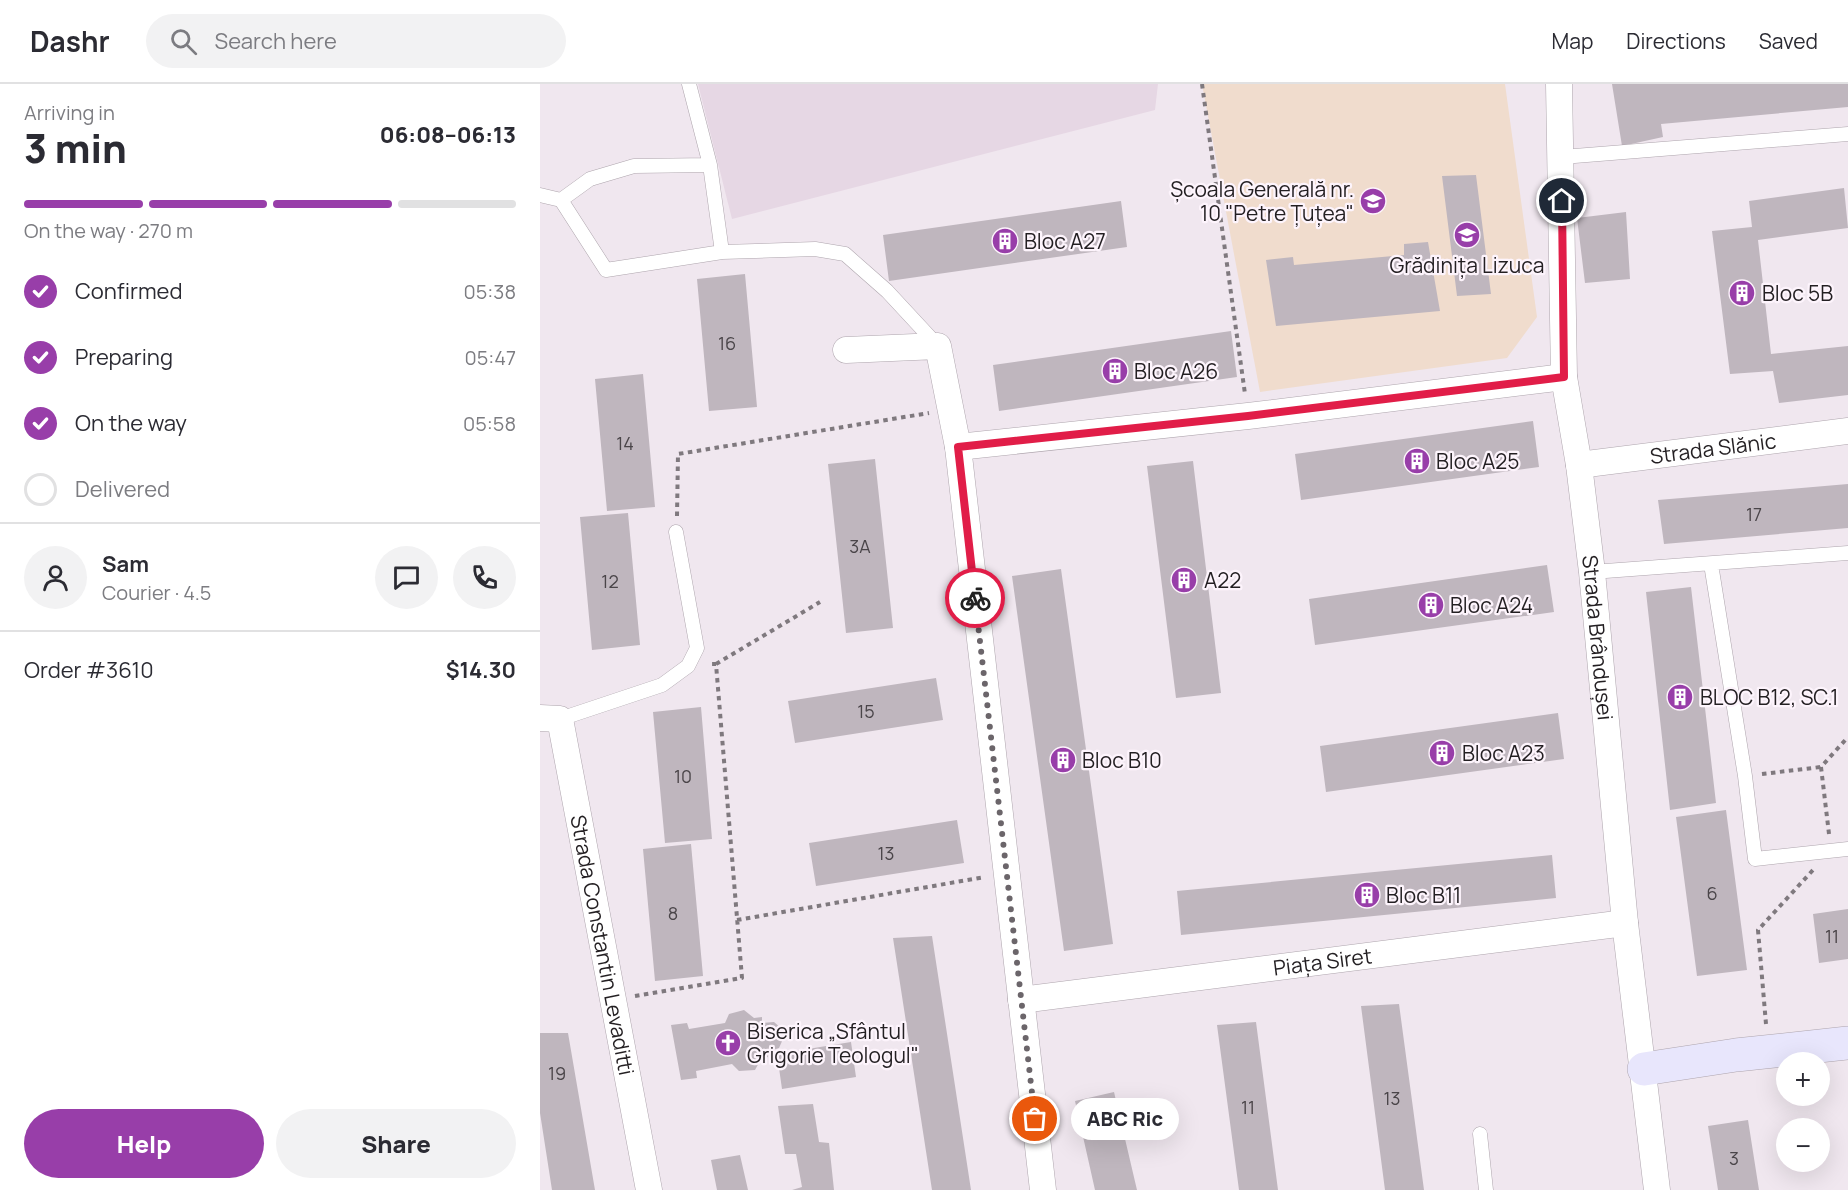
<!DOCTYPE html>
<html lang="en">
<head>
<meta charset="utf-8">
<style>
  body { margin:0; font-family:Manrope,sans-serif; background:#f2f2f3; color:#2b2b33; height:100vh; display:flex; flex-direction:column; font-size:22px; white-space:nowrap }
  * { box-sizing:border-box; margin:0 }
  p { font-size:20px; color:#7c7c81 }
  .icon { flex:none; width:33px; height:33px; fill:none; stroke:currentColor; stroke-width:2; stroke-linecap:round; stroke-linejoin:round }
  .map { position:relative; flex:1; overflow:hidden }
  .sheet { display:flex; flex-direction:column; background:#fff; width:540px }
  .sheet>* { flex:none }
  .buttons { position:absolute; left:1236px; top:968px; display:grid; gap:12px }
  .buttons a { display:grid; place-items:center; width:54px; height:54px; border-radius:50%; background:#fff; box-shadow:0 6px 24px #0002; font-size:30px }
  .pin { position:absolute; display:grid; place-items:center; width:51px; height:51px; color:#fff; margin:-26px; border:3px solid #fff; border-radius:50%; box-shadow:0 2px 6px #0007 }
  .courier { position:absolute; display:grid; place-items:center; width:60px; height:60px; margin:-30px; border:4px solid #e11d48; border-radius:50%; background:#fff; color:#222; box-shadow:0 2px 8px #0007 }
  .bubble { position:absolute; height:42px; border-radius:21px; background:#fff; box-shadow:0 6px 24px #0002; font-size:20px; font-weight:800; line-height:42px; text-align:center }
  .headline em { font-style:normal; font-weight:800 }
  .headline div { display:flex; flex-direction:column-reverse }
  .headline { display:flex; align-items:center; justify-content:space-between; height:102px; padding:0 24px }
  h1 { font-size:39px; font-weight:800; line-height:45px }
  .bar { display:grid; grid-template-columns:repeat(4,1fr); gap:9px 6px; align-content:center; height:72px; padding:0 24px }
  .bar i { height:8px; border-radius:4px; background:#e1e1e2 }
  .bar .selected { background:#983ea9 }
  .bar p { grid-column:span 4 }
  .line { display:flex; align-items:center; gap:15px; padding:0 24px; border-top:2px solid #e1e1e2 }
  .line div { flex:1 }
  .round { display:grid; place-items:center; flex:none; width:63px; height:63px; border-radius:32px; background:#f2f2f3 }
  ol { padding:0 24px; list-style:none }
  li { display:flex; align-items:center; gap:18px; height:66px }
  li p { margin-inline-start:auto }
  li .icon { padding:6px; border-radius:50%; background:#983ea9; color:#fff; stroke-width:4 }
  li:last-child { color:#7c7c81 }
  li i { width:33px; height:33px; border:3px solid #e1e1e2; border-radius:50% }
  .cta { display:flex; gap:12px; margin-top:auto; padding:12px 24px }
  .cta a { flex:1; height:69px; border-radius:36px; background:#983ea9; color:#fff; font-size:24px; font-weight:800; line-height:69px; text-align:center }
  .cta a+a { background:#f2f2f3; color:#2b2b33 }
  header { display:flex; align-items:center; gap:36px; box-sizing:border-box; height:84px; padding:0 30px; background:#fff; border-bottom:2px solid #e1e1e2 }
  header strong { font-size:28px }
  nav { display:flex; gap:33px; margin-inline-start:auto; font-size:21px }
  .search { width:420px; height:54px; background:#f2f2f3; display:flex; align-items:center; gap:15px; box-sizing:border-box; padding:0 21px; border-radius:33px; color:#7c7c81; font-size:22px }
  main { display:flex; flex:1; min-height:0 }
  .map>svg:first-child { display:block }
  .built { fill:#e6d7e4 }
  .education { fill:#f0dccd }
  .building { fill:#bfb6be }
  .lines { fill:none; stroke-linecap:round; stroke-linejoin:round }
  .lane-casing { stroke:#aea5ad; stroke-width:15 }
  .street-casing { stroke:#aea5ad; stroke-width:27 }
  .secondary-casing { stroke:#aea5ad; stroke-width:34 }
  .path { stroke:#7f797e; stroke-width:4; stroke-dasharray:4.5 4.5; stroke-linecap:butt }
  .lane { stroke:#fff; stroke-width:14 }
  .street { stroke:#fff; stroke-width:26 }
  .secondary { stroke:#e8e6fc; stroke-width:33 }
  .done { stroke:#6b656a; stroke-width:6; stroke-dasharray:0 10.8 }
  .route { stroke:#e11d48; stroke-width:8 }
  .labels { text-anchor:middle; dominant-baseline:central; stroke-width:4.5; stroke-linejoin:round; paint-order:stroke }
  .number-label { font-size:18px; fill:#4a4549 }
  .poi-label { font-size:21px; fill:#231f22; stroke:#fdf4fc; text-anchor:start }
  .street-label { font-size:21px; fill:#231f22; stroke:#fdf4fc }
</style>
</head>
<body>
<header>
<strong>Dashr</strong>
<div class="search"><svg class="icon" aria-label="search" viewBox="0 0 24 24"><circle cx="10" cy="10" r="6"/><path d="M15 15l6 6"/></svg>Search here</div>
<nav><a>Map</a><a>Directions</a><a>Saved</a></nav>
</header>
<main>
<section class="sheet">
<div class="headline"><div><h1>3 min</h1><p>Arriving in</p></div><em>06:08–06:13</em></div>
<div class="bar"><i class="selected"></i><i class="selected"></i><i class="selected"></i><i></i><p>On the way · 270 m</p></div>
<ol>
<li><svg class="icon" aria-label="check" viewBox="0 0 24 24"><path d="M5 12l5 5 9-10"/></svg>Confirmed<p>05:38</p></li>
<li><svg class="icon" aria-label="check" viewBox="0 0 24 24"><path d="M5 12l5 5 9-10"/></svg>Preparing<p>05:47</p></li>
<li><svg class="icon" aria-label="check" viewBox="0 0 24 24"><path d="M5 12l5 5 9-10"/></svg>On the way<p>05:58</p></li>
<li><i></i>Delivered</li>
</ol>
<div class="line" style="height:108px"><a class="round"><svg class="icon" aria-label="person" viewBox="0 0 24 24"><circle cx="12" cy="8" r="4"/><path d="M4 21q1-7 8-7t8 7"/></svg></a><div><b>Sam</b><p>Courier · 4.5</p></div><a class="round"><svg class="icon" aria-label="chat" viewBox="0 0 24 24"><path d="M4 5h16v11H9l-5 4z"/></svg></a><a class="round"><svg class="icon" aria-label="phone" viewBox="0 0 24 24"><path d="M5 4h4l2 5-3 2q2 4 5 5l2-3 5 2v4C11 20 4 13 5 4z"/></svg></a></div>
<div class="line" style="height:78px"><div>Order #3610</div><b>$14.30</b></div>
<div class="cta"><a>Help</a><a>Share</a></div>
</section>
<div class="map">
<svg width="1308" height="1106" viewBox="0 0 1308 1106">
  <rect width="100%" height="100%" fill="#f0e7ef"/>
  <path class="built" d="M158,0H618L615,26L192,135Z"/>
  <path class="education" d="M662,0H965L997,233L967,274L720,308Z"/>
  <path class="building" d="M1072,0H1308V23L1121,40L1123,53L1082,62Z
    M936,91L951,210L917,212L902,92Z
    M1304,104L1308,144L1218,156L1231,270L1308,262V311L1239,319L1233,287L1190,290L1172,147L1212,143L1209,117Z
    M581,117L587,163L349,197L343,151Z
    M1086,128L1090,195L1045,199L1037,134Z
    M888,158L900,227L736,242L726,176L753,173L754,181L864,171V160Z
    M205,190L217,323L169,327L157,195Z
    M691,247L697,293L459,327L453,281Z
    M103,290L115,423L67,427L55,295Z
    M993,337L999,383L761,416L755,370Z
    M335,375L353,544L306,549L288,380Z
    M653,377L681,609L636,614L607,382Z
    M1308,400V444L1124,460L1118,416Z
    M88,429L100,561L52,566L40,433Z
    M1007,481L1014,528L775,561L769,515Z
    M521,485L573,860L524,867L472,492Z
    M1151,503L1176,719L1130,726L1106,508Z
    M396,594L403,636L255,659L248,617Z
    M161,623L172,755L125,759L113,628Z
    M1018,629L1024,675L786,708L780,662Z
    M1186,726L1207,886L1157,892L1136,733Z
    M417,736L424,779L276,802L269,759Z
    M151,760L163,892L115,897L103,765Z
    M1012,771L1016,814L641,851L637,807Z
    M1308,825V875L1279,879L1273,830Z
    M392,852L431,1106H392L353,854Z
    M859,920L884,1106H845L821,922Z
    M204,926L214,934L222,933V939L234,938L242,945L243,955L239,964L227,968L228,973L221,975L215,986L199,987L192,980L156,987L157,994L141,996L131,941L147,939L149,945L185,939L189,930Z
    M716,938L738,1106H699L677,941Z
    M0,949H28L55,1106H12L0,1029Z
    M311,958L316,993L242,1005L237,970Z
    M574,1008L597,1106H555L535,1017Z
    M273,1020L279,1058L289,1059L294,1106H252L262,1103L256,1070H245L238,1022Z
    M1208,1036L1219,1106H1178L1168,1042Z
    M200,1071L208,1106H177L171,1076Z"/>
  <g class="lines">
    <defs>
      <path id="lane" d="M149,0L170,81L182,168L275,165L305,170L347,207L398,262
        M1022,73L1308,50
        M0,111L21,116L50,95L94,82L170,81
        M21,116L66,186L182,168
        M1171,480L1205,692L1215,775L1308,765
        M1052,488L1308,469
        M20,635L122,601L148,582L157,564L136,448
        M940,1050L946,1106"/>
      <g id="street">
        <path id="s1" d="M1019,0L1024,293L1039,381L1052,488L1085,839L1117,1106"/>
        <path d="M306,266L398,262L418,363L503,1106"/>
        <path d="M418,363L708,332L1024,293"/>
        <path id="s2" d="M1039,381L1308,347"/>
        <path id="s3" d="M0,634L20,635L109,1106"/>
        <path id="s4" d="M481,916L1085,839"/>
      </g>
      <path id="secondary" d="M1104,985L1196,971L1308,959"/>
    </defs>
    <use href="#lane" class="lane-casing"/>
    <use href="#street" class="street-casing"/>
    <use href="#secondary" class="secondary-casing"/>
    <path class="path" d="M662,0L705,310
      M137,432L138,370L389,329
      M176,580L280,518
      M1222,690L1281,683
      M1289,750L1281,683L1308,653
      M197,836L445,793
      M95,912L202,894L176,580H169
      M1226,940L1218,846L1273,786"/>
    <use href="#lane" class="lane"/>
    <use href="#street" class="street"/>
    <use href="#secondary" class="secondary"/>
  </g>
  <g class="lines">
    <path class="done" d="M435,514L495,1035"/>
    <path class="route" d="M435,514L418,363L708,332L1024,293L1022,117"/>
  </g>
  <defs>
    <symbol id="school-disc" viewBox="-11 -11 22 22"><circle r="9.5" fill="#983ea9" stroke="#fdf4fc"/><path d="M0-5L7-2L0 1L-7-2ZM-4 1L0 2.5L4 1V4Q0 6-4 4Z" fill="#fff"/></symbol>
    <symbol id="building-disc" viewBox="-11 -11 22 22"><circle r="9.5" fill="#983ea9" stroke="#fdf4fc"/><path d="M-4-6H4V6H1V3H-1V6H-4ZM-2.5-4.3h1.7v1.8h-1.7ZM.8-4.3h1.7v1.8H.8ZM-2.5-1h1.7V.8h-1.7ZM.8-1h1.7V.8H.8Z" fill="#fff"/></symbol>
    <symbol id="church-disc" viewBox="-11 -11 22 22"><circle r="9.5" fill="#983ea9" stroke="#fdf4fc"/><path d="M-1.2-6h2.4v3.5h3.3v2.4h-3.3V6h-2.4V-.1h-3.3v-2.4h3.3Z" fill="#fff"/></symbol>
  </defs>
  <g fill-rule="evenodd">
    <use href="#school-disc" x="818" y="102" width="30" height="30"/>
    <use href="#school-disc" x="912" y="136" width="30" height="30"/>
    <use href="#building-disc" x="450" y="142" width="30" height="30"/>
    <use href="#building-disc" x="1187" y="194" width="30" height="30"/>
    <use href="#building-disc" x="560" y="272" width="30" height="30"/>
    <use href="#building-disc" x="862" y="362" width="30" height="30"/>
    <use href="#building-disc" x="629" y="481" width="30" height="30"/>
    <use href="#building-disc" x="876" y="506" width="30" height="30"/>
    <use href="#building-disc" x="1125" y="598" width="30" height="30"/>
    <use href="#building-disc" x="887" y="654" width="30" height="30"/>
    <use href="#building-disc" x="508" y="661" width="30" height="30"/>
    <use href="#building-disc" x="812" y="796" width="30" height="30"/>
    <use href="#church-disc" x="173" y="944" width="30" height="30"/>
  </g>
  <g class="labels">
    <g class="number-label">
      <text x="187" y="259">16</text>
      <text x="85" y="359">14</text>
      <text x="1214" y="430">17</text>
      <text x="320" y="462">3A</text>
      <text x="70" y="497">12</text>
      <text x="326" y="627">15</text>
      <text x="143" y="692">10</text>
      <text x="346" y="769">13</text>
      <text x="1172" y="809">6</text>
      <text x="133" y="829">8</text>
      <text x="1292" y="852">11</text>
      <text x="17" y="989">19</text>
      <text x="852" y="1014">13</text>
      <text x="708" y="1023">11</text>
      <text x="1194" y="1074">3</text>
    </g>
    <g class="poi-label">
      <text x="814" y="105" text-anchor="end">Școala Generală nr.<tspan x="814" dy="24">10 "Petre Țuțea"</tspan></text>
      <text x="484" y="157">Bloc A27</text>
      <text x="927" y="181" text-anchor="middle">Grădinița Lizuca</text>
      <text x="1222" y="209">Bloc 5B</text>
      <text x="594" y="287">Bloc A26</text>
      <text x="896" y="377">Bloc A25</text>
      <text x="664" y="496">A22</text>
      <text x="910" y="521">Bloc A24</text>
      <text x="1160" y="613">BLOC B12, SC.1</text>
      <text x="922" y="669">Bloc A23</text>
      <text x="542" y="676">Bloc B10</text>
      <text x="846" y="811">Bloc B11</text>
      <text x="207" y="947">Biserica „Sfântul<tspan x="207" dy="24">Grigorie Teologul"</tspan></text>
    </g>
    <g class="street-label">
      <text stroke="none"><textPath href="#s2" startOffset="135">Strada Slănic</textPath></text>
      <text stroke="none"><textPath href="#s1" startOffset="556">Strada Brândușei</textPath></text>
      <text stroke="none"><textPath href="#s3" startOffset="250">Strada Constantin Levaditti</textPath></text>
      <text stroke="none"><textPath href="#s4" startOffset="304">Piața Siret</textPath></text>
    </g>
  </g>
</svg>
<div class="buttons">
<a>+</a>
<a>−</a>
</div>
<div class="pin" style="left:495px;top:1035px;background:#ea580c"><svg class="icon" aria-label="bag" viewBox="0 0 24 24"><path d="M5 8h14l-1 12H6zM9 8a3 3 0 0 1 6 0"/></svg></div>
<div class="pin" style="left:1022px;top:117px;background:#1f2937"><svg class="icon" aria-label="home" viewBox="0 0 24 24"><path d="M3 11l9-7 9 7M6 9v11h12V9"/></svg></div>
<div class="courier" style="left:435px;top:514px"><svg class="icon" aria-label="bike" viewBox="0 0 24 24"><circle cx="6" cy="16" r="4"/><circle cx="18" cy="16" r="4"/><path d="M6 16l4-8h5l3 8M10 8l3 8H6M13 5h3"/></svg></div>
<div class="bubble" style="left:531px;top:1014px;width:108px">ABC Ric</div>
</div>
</main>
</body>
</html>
